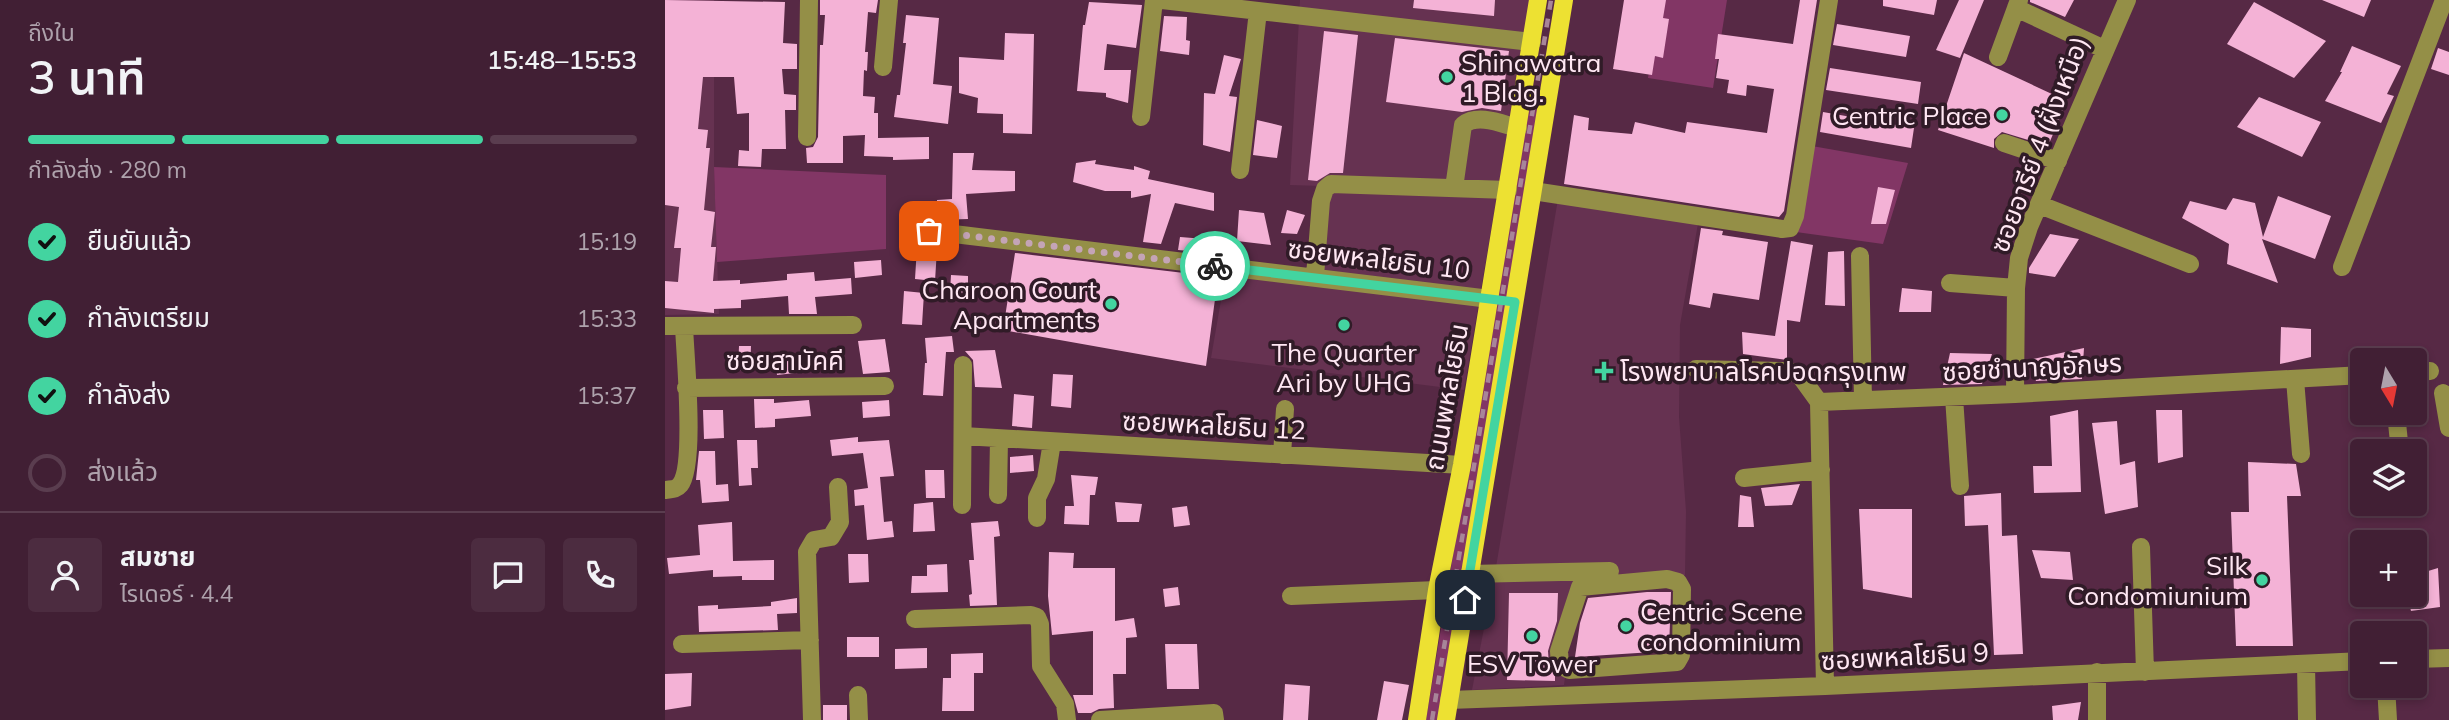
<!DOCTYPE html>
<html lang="th">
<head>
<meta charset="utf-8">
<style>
  body { margin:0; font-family:Mulish,"Noto Sans Thai",sans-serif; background:#4c2c40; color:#f1f3f6; height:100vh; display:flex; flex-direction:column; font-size:26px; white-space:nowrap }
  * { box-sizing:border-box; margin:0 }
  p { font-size:23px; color:#aea2ac }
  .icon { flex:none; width:38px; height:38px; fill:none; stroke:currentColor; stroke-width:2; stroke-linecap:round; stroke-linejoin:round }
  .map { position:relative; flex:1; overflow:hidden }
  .panel { display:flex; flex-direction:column; background:#411f34; width:665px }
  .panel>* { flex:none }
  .needle { width:46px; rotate:170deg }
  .controls { position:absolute; left:1685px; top:348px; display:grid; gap:14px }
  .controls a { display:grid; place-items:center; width:77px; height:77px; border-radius:7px; background:#411f34; box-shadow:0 4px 10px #0003,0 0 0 2px #5a3d4f; font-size:35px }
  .pin { position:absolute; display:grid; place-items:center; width:60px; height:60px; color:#fff; margin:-30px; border-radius:14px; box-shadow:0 4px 10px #0006 }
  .courier { position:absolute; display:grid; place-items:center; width:70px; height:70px; margin:-35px; border:5px solid #43d4a0; border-radius:50%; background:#fff; color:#222; box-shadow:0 2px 9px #0007 }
  .overview em { font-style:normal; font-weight:600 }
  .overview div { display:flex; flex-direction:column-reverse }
  .overview { display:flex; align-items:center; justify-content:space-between; height:119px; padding:0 28px }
  h1 { font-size:46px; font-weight:600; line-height:52px }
  .bar { display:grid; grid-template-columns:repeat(4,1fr); gap:10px 7px; align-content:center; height:84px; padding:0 28px }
  .bar i { height:9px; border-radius:5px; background:#5a3d4f }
  .bar .on { background:#43d4a0 }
  .bar p { grid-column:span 4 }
  .line { display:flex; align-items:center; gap:18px; padding:0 28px; border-top:2px solid #5a3d4f }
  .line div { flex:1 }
  .round { display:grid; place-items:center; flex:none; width:74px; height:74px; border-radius:7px; background:#4c2c40 }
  ol { padding:0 28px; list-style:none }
  li { display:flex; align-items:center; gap:21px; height:77px }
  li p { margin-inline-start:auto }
  li .icon { padding:7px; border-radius:50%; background:#43d4a0; color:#111; stroke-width:4 }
  li:last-child { color:#aea2ac }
  li i { width:38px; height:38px; border:4px solid #5a3d4f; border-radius:50% }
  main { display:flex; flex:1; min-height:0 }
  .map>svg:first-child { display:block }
  .built { fill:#663251 }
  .green { fill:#823665 }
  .building { fill:#f4b2d6 }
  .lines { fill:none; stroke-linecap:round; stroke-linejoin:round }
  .minor { stroke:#948f47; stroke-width:18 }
  .major { stroke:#ede132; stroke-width:18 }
  .rail { stroke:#a88599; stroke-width:4.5; stroke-dasharray:9 9; stroke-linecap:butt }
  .done { stroke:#c4a4b6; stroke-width:7; stroke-dasharray:0 12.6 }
  .route { stroke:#43d4a0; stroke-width:9 }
  .poi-dot { fill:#43d4a0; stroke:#301b27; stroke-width:2.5 }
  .labels { text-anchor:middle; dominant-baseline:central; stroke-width:7; stroke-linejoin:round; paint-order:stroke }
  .poi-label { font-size:26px; fill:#ffe7f3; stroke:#301b27; text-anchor:start }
  .street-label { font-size:26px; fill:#ffe7f3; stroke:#301b27 }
</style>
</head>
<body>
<main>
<section class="panel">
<div class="overview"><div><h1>3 นาที</h1><p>ถึงใน</p></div><em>15:48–15:53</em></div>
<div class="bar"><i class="on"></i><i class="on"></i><i class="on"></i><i></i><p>กำลังส่ง · 280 m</p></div>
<ol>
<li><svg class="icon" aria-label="check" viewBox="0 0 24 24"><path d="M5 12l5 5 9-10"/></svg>ยืนยันแล้ว<p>15:19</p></li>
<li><svg class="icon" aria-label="check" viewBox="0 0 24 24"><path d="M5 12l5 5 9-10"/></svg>กำลังเตรียม<p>15:33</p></li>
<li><svg class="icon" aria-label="check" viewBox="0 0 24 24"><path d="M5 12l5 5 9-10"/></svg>กำลังส่ง<p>15:37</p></li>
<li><i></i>ส่งแล้ว</li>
</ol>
<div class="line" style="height:126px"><a class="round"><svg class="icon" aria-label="person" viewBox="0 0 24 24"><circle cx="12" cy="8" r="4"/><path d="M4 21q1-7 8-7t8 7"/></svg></a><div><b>สมชาย</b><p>ไรเดอร์ · 4.4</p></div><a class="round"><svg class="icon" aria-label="chat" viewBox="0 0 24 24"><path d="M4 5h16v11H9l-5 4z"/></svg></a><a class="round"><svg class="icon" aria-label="phone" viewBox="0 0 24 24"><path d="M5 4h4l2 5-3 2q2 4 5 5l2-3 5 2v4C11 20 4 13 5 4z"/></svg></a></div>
</section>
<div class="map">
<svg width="1784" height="720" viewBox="0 0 1784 720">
  <rect width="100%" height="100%" fill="#572945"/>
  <path class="built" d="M0,0H49V167L54,314L0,315Z
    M635,0H865L799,390L546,358L560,277L643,283L656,186L625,185Z
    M893,199L1034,218L1015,325L1014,417L1021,511L1020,575L912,578L899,685L807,690L831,567Z"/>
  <path class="green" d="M995,0H1062L1048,88L983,78Z
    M865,107L876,111L777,720H761L861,110Z
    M1147,146L1243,163L1218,244L1131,232Z
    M49,167L221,175V249L52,262Z"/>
  <path class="building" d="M0,0L120,2L118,43L132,44V69H117L119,94L131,95V110H120L121,149H97L96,167L73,166L74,150L84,151V113L72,114L69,77H38L33,129L43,130L41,148H45L39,210L50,212L46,247H51L48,281L75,280V284L122,280V274L149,272L150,281L186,278L187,294L150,297L152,314H124L123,296L76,300V308L49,309V313L0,308V281L13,282L16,248H9L14,207L0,205Z
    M155,0H213L211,13L203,12L200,52H203L202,71L199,70L198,96L210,97L209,113H213V138L264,137V159L228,160V157L199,156L200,135L178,136V163H142L141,148L148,147L153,137L155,45H158L160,15H155Z
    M749,0H830L829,16L748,8Z
    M959,0H1001L998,18L1004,19L998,58L990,56L987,75L948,69Z
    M1135,0H1152L1119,211L1114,217L899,184L909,115L924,118L923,130L967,134L970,122L1020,133L1022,122L1102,133L1109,89L1082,85L1081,96L1062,93L1064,80L1051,78L1054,59H1050L1053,34L1128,44Z
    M1218,0H1272L1269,15L1218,6Z
    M1294,0H1319L1295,58L1271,50Z
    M1365,0H1409L1400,17L1365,2Z
    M1657,0H1706L1699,17Z
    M424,2L477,5L471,48L442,44L439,70H466L463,103L441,97V93L412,91L418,25H420Z
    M1589,2L1661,41L1629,78L1562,44Z
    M241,15L274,18L268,84L287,86L283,124L229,117L232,95H235L241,43H238Z
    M499,16L522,17L521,40L525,41L524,55L495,51Z
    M1172,24L1245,36L1241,57L1168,45Z
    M659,31L693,35L678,173H665L652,181L643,180Z
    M340,33L369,34L367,134L338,133V114L312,113L313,98L294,93V57L339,60Z
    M730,38L844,51L836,111L817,108L797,112L721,102Z
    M1687,46L1736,66L1722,94L1729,96L1716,123L1660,101L1677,72H1675Z
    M1773,48L1784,52V75L1766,69Z
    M1299,53L1402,101L1383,146L1337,132L1329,139V148L1273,130Z
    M559,55L576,59L564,96L572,97L565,152L538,145L539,93L550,94Z
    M1165,68L1256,82L1253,104L1161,90Z
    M1594,97L1656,122L1637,157L1572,127Z
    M1158,112L1249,128L1246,148L1155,132Z
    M592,120L617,126L612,158L588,155Z
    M288,153H309L307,170L350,171V191L301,194L303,219L271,220L272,200L287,199Z
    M431,160L430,164L469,170V166L485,171L483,179L549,193V211L510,203L496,244L478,242L486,194L466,198V191H440L408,182L411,163Z
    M1213,187L1230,190L1221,224H1206Z
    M1613,196L1666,216L1650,259L1597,239L1613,283L1562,264L1564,244L1517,218L1525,201L1561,210L1568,198L1590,203L1598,237Z
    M574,210L599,213L606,245L572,241Z
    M622,210L640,215L632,234L616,233Z
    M1036,228L1058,231L1057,235L1103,242L1094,300L1048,293L1045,308L1024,304Z
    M1385,234L1414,239L1390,277L1364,273V268Z
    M515,237L553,240L549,253L513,250Z
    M1126,241L1148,245L1135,322L1122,320V360L1078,354L1077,332L1110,336Z
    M252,247L272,249L270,281L250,279Z
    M1179,251L1180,306L1160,305L1163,252Z
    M350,253L553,277L541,366L338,330Z
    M216,260L217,275L190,278L189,262Z
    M286,275L303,276V293L285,292Z
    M1237,288L1267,291L1266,312H1234Z
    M239,291L259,293L257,325L237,324Z
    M1616,327L1646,329V357L1615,364Z
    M287,336L289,352H281L278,396L258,395L260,363H262L260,338Z
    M220,339L225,372L198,374L193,341Z
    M74,346H86L85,371L73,370Z
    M1419,348L1417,379L1371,381L1364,360Z
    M330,350L337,388L310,387L308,360L300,351Z
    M1285,353L1327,354L1317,384L1278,385Z
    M137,356L139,372L112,375L110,359Z
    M388,374L408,375L406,408L386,406Z
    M349,394L369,396L367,428L347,426Z
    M89,399H109V403L144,400L146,416L110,419V427L90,428Z
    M224,400L225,416L198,418L197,402Z
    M38,410H58L59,438L39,439Z
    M1413,410L1416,492L1369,493L1368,466H1387L1385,416Z
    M1491,410H1517L1518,457L1493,463Z
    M1452,421L1455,465L1470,461L1473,507L1440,514L1427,423Z
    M193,437V442L224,440L229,476L215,477L219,522L227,521L229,537L202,540L199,505L190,506L189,490L203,488L198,453L167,456L165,440Z
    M72,440H92L93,468H86L87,485L74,486Z
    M34,451H50L51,485L63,484L64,501L37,503L35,480H31Z
    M368,455L369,471L345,473V457Z
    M1583,462L1631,464L1636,496H1622L1628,646H1571L1566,512H1584Z
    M260,470H279L280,498H261Z
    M406,475L433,477L430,495H425L424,525L399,524L400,506H409Z
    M1135,484L1127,505L1100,506L1096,488Z
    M1336,493L1337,536L1352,535L1358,654L1329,655L1323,525L1300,526L1299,496Z
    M1075,495L1086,497L1089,527H1073Z
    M268,502L270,531L248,532L249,504Z
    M450,502L477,504L474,522H452Z
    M522,506L525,525L509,527L507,508Z
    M1194,509H1247V598L1198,589Z
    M333,521L335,536L329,537L332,605L305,606L304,595L307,594L304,560H309L306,523Z
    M67,522L68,561L109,560V580H77V576L48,577V570L4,574L2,558L35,555L33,525Z
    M1367,550L1405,552L1408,580L1376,578Z
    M384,552L409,553L408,568H450V621L469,618L472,637L461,638V674H448L449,708L434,709L426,713H413L408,695H428V631L387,635L383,596Z
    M183,554H203L204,582L184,583Z
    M282,564L283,592L246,593L247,576H262V565Z
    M1773,568L1775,607L1746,611L1742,595H1750V575Z
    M513,587L515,605L500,607L498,589Z
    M982,592H1006L1004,651L910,657L915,623L923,598Z
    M844,593H893L892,621L883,651L884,666L890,675V681L842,680Z
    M132,598V613L112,614L113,630L34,632L33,606L53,605V609L106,606V602Z
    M182,637H214V657H182Z
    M500,644H532L534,689H502Z
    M262,648V668L230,669V649Z
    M318,653V673H309V711H277L278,678H286V654Z
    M27,673L26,706L0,710V674Z
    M719,681L744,685L737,720H712Z
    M620,684L645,686L643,720H618Z
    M1416,702L1413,720H1388L1387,706Z
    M158,705H182V720H158Z"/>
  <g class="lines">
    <path class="minor" d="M497,0L867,42
      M1354,0L1351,8L1439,49
      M1333,57L1351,8
      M218,67L224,0
      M476,117L489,0
      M142,137L144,0
      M1339,143L1393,161
      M575,170L593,11
      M789,188L798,125C813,113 837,124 853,128
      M868,191L1117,229L1125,228L1130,216L1164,0
      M1375,205L1525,264
      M264,231L825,299
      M1195,256L1198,400
      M1677,267L1779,0
      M650,276L656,201L660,189L666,184L843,190
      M1285,283L1351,288
      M0,326L188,325
      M1031,369L1117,371L1133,373L1154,402
      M1750,372L1765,371
      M1630,379L1636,454
      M21,388L220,386
      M1778,393L1784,428
      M1350,394L1351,288L1354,258L1364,227L1462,0
      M1289,397L1295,486
      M1154,402L1350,394L1698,375
      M1154,402L1160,686
      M1731,413L1735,452
      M298,436L797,465
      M617,455L620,409
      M1079,478L1156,470
      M0,490C6,489 11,490 15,485C31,466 20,355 19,326
      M333,495L334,439
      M297,505L298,365
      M372,518V498L381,479L387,442
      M1476,547L1480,672
      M804,574L945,571
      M1002,579L1013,582L1017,589L1016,655L1012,662L904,670L895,665L894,651L915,587Z
      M626,596L772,590
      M250,619L366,615L372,617L375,624L376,666L400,704L402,720
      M17,644L145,640
      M1750,659L1784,658
      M1641,664L1642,720
      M1432,672V720
      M1721,686L1723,720
      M193,695L194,720
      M784,700L1160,686L1698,661
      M147,720L142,552L149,540L166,537L175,522L173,487
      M435,720L549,713L550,720"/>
    <path class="major" d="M752,720L772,590L797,465L873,0
      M781,720L899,0"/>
    <path class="rail" d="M767,720L886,0"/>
  </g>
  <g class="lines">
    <path class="done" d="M264,231L550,266"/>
    <path class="route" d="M550,266L850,302L800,600"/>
  </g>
  <g class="poi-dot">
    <circle cx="782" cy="77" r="7"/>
    <circle cx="1337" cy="115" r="7"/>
    <circle cx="446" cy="304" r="7"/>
    <circle cx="679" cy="325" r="7"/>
    <path d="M935.5 360.5h7v7h7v7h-7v7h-7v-7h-7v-7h7z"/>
    <circle cx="1597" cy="580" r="7"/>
    <circle cx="961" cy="626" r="7"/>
    <circle cx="867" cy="636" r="7"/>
  </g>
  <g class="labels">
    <g class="poi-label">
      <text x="796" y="62">Shinawatra<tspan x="796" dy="30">1 Bldg.</tspan></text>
      <text x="1323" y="115" text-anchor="end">Centric Place</text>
      <text x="432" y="289" text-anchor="end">Charoon Court<tspan x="432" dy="30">Apartments</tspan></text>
      <text x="679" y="352" text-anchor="middle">The Quarter<tspan x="679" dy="30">Ari by UHG</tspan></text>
      <text x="955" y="371">โรงพยาบาลโรคปอดกรุงเทพ</text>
      <text x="1583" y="565" text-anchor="end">Silk<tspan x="1583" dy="30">Condomiunium</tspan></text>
      <text x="975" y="611">Centric Scene<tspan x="975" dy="30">condominium</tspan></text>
      <text x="867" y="663" text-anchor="middle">ESV Tower</text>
    </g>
    <g class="street-label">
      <text transform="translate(1374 144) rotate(-69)">ซอยอารีย์ 4 (ฝั่งเหนือ)</text>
      <text transform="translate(714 259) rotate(7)">ซอยพหลโยธิน 10</text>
      <text x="120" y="360">ซอยสามัคคี</text>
      <text transform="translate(1367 367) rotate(-3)">ซอยชำนาญอักษร</text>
      <text transform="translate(781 397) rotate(-80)">ถนนพหลโยธิน</text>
      <text transform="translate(549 425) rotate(3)">ซอยพหลโยธิน 12</text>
      <text transform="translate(1240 656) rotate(-3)">ซอยพหลโยธิน 9</text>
    </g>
  </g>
</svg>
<div class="controls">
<a><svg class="needle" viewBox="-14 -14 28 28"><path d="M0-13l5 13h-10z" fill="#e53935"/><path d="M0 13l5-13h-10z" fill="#aea2ac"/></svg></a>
<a><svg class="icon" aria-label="layers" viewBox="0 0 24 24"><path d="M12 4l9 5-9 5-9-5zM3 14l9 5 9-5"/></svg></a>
<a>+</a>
<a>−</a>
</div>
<div class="pin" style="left:264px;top:231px;background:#ea580c"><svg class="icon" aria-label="bag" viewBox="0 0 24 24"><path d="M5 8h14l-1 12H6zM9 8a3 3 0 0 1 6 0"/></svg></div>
<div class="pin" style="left:800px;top:600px;background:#1f2937"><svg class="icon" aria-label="home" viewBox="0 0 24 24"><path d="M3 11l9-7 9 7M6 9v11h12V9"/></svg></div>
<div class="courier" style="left:550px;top:266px"><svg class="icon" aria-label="bike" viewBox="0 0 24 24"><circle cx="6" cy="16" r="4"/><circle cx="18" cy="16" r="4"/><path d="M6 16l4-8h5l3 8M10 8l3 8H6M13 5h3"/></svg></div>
</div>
</main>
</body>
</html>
